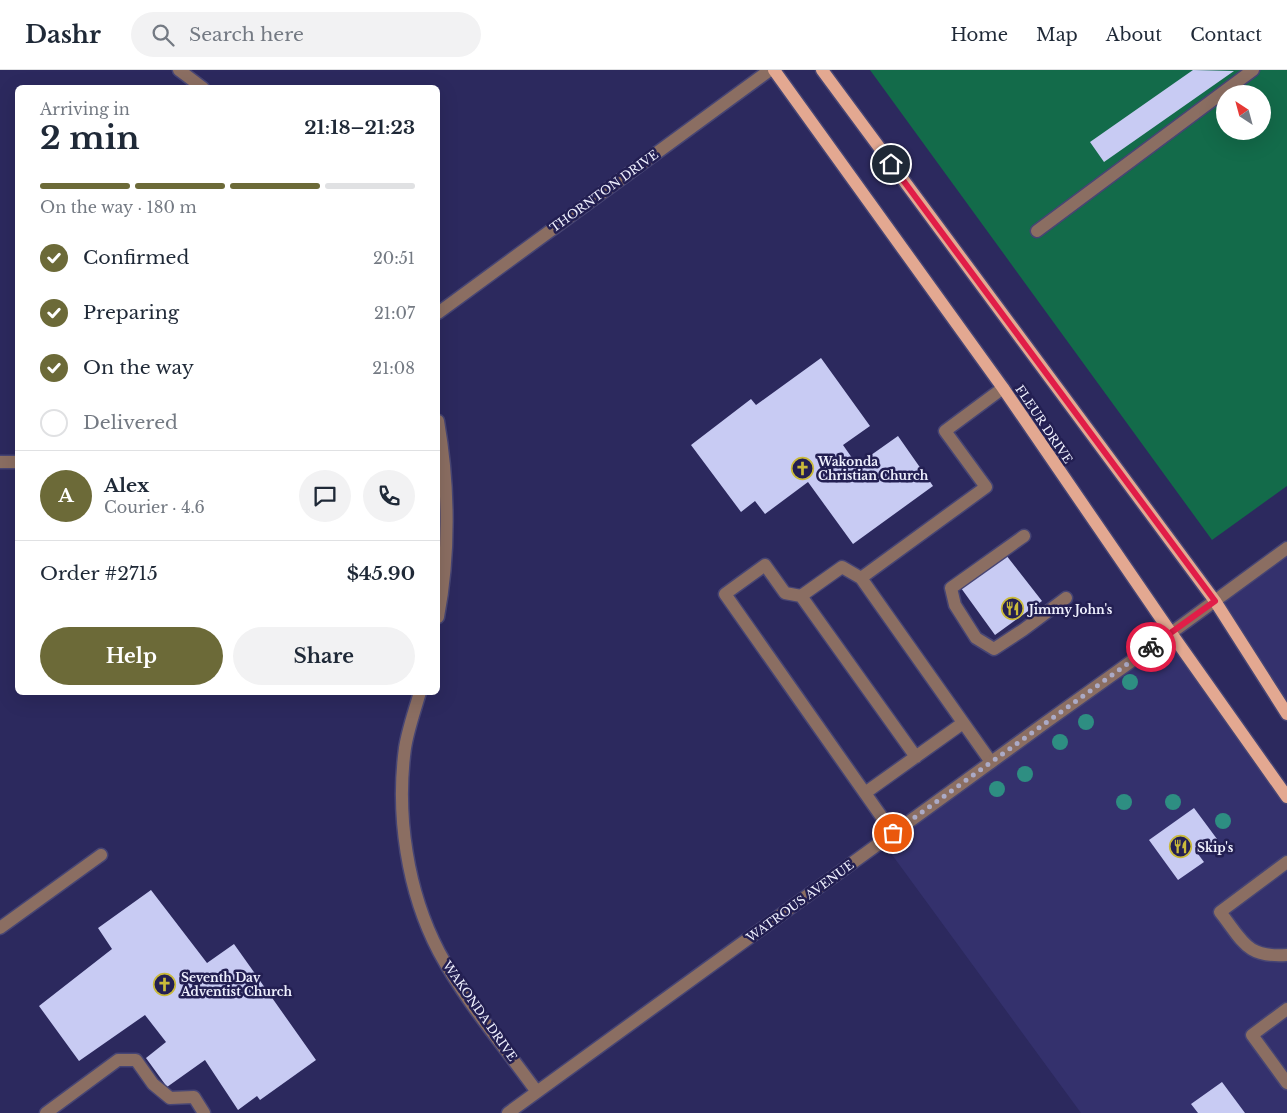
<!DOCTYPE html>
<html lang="en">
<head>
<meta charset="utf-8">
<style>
  body { margin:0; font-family:"Libre Baskerville",serif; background:#f2f2f3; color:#1f2937; height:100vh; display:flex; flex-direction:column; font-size:19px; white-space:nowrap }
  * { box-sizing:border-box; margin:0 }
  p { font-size:16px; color:#747a83 }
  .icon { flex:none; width:28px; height:28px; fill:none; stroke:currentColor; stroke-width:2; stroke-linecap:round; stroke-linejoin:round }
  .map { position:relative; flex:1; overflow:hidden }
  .panel { position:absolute; left:15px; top:15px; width:425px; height:610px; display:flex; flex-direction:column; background:#fff; border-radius:8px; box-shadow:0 5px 20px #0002 }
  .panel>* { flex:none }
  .needle { width:32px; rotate:324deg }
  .controls { position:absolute; left:1216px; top:15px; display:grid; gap:10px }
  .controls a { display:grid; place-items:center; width:55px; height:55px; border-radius:50%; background:#fff; box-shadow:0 5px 20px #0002; font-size:25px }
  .pin { position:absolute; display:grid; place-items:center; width:42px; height:42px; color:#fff; margin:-21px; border:2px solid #fff; border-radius:50%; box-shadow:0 1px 5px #0007 }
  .courier { position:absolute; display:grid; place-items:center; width:50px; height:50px; margin:-25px; border:4px solid #e11d48; border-radius:50%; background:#fff; color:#222; box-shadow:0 1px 6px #0007 }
  .summary em { font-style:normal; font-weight:800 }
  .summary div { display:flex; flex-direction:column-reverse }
  .summary { display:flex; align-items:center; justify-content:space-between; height:85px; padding:0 25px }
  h1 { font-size:32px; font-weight:800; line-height:38px }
  .bar { display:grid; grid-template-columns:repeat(4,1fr); gap:8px 5px; align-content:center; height:60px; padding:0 25px }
  .bar i { height:6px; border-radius:4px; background:#e0e1e3 }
  .bar .current { background:#6c6a38 }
  .bar p { grid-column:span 4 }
  .line { display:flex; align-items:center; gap:12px; padding:0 25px; border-top:1px solid #e0e1e3 }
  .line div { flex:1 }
  .round { display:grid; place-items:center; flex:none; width:52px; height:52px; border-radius:26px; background:#f2f2f3 }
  ol { padding:0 25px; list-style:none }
  li { display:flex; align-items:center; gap:15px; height:55px }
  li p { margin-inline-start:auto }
  li .icon { padding:5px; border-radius:50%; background:#6c6a38; color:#fff; stroke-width:4 }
  li:last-child { color:#747a83 }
  li i { width:28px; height:28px; border:2px solid #e0e1e3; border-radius:50% }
  .cta { display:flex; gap:10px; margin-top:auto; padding:10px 25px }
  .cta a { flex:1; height:58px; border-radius:30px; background:#6c6a38; color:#fff; font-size:20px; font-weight:800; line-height:58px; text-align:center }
  .cta a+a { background:#f2f2f3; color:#1f2937 }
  header { display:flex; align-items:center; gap:30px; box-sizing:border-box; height:70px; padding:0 25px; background:#fff; border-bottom:1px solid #e0e1e3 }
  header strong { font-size:24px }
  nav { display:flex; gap:28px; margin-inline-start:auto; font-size:18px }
  .search { width:350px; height:45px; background:#f2f2f3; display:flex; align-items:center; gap:12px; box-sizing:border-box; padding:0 18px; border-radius:28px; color:#747a83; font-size:19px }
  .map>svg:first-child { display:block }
  .built { fill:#34316d }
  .green { fill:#136b4a; fill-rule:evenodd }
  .building { fill:#c8cbf3 }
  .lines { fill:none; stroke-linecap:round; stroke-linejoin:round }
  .service-casing { stroke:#474574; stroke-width:15 }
  .minor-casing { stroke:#474574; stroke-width:15 }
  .tertiary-casing { stroke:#474574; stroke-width:15 }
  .primary-casing { stroke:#474574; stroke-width:15 }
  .service { stroke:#8b6e62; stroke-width:12 }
  .minor { stroke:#8b6e62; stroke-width:12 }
  .tertiary { stroke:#8b6e62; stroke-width:12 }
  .primary { stroke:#e3a891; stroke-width:12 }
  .tree { fill:#2e8e82 }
  .done { stroke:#abaac6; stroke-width:5; stroke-dasharray:0 9 }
  .route { stroke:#e11d48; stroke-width:6 }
  .labels { text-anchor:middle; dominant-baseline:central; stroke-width:5; stroke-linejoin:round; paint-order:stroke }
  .street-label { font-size:12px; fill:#eff0fe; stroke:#231f52 }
  .poi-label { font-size:12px; font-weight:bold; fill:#eff0fe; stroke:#231f52; text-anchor:start }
</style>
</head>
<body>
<header>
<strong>Dashr</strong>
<div class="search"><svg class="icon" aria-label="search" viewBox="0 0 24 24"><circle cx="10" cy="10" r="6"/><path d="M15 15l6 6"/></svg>Search here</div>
<nav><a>Home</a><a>Map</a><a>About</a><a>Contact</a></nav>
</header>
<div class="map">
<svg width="1287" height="1043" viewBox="0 0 1287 1043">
  <rect width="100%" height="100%" fill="#2c295e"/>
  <path class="built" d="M1287,478V644L1215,531Z
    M1171,563L1287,727V1043H1081L882,771Z"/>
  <path class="green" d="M870,0H1287V416L1212,470ZM1225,24H1262V61H1225Z"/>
  <path class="building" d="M1193,0L1234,1L1104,92L1090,72Z
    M821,288L870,356L843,375L857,395L898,366L933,416L853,474L808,412L765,444L755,431L741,442L691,375L751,329L756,335Z
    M1006,485L1042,531L995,565L961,518Z
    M1194,738L1217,769L1198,784L1204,792L1178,810L1149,770Z
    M151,820L207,893L234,874L316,990L260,1030L257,1026L238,1040L205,990L167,1017L146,988L166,972L145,945L79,991L39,936L112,879L98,858Z
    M1222,1012L1245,1043H1198L1191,1034Z"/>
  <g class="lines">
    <defs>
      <path id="service" d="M1037,161L1253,0
        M1024,466L951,518L955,535L976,568L994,579L1023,560L1066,528
        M861,508L986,417L945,361L1003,318
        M801,526L916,687
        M865,723L963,653
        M893,763L725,524L765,495L785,523L801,526L842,497L861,508L991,692
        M1287,792L1220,842C1243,871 1246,888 1287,885
        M0,858L101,785
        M1287,939L1252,965L1287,1013
        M46,1043L118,990H136L153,1014L170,1028L194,1027L204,1043"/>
      <path id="minor" d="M179,0L203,18
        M438,243L770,0
        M438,351C449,414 450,484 438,547
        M0,392H18
        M420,622C415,640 408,659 405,678C396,745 407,821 439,882C466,932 504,976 537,1022
        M508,1043L1045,653L1171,563"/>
      <path id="tertiary" d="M1171,563L1287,478"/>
      <path id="primary" d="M774,0L1003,318L1171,563L1287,727
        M822,0L1215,531L1287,644"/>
    </defs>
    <use href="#service" class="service-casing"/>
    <use href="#minor" class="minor-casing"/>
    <use href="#tertiary" class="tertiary-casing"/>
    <use href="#primary" class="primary-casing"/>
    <use href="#service" class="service"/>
    <use href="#minor" class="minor"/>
    <use href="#tertiary" class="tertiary"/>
    <use href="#primary" class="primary"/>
  </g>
  <g class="tree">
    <circle cx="1130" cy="612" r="8"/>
    <circle cx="1086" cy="652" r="8"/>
    <circle cx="1060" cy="672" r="8"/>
    <circle cx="1025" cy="704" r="8"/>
    <circle cx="997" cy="719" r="8"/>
    <circle cx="1124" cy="732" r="8"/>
    <circle cx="1173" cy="732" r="8"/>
    <circle cx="1223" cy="751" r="8"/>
  </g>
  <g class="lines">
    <path class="done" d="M893,763L1151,577"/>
    <path class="route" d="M891,94L1215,531L1151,577"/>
  </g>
  <defs>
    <symbol id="church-ring" viewBox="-11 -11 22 22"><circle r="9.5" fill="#231f52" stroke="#caba3a" stroke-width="1.5"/><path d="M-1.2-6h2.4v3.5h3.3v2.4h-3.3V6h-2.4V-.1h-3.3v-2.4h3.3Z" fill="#caba3a"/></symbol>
    <symbol id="restaurant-ring" viewBox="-11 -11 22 22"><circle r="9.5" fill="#231f52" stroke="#caba3a" stroke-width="1.5"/><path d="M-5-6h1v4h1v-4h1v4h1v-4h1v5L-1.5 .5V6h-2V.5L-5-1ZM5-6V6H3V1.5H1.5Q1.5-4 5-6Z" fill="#caba3a"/></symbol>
  </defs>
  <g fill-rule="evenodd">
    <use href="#church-ring" x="790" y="386" width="25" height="25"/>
    <use href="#restaurant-ring" x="1000" y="526" width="25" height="25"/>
    <use href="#restaurant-ring" x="1168" y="764" width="25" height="25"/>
    <use href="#church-ring" x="152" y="902" width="25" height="25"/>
  </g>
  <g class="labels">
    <g class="street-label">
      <text transform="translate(604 121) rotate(-36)">THORNTON DRIVE</text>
      <text transform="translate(1044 354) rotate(56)">FLEUR DRIVE</text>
      <text transform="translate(800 831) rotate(-36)">WATROUS AVENUE</text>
      <text transform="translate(480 941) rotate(55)">WAKONDA DRIVE</text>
    </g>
    <g class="poi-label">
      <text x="818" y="391">Wakonda<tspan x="818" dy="14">Christian Church</tspan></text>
      <text x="1029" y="539">Jimmy John's</text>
      <text x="1197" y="777">Skip's</text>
      <text x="181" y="907">Seventh Day<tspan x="181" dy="14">Adventist Church</tspan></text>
    </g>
  </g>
</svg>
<div class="controls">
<a><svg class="needle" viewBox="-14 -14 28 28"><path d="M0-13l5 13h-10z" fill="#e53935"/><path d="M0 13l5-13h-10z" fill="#747a83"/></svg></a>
</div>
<div class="pin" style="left:893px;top:763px;background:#ea580c"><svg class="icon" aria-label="bag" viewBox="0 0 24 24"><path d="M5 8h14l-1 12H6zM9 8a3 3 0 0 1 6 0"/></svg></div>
<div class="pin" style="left:891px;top:94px;background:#1f2937"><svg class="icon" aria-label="home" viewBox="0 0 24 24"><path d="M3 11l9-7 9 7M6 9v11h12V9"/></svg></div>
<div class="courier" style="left:1151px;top:577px"><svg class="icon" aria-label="bike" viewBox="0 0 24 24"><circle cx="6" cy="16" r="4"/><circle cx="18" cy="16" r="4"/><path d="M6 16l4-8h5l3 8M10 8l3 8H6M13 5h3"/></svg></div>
<section class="panel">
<div class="summary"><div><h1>2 min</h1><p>Arriving in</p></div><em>21:18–21:23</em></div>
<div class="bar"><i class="current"></i><i class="current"></i><i class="current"></i><i></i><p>On the way · 180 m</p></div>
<ol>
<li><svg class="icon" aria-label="check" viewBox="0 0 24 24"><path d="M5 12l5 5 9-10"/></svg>Confirmed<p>20:51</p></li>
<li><svg class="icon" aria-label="check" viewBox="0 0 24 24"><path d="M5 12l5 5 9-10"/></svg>Preparing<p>21:07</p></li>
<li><svg class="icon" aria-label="check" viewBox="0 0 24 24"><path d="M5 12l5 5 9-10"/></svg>On the way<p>21:08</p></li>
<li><i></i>Delivered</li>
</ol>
<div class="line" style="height:90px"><b class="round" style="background:#6c6a38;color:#fff">A</b><div><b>Alex</b><p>Courier · 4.6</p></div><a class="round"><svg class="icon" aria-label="chat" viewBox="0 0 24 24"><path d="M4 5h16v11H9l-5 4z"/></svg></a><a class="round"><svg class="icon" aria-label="phone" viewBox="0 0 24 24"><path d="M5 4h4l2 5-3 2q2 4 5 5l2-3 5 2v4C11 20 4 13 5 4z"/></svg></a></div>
<div class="line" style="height:65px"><div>Order #2715</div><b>$45.90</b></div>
<div class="cta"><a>Help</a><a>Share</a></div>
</section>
</div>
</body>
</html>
